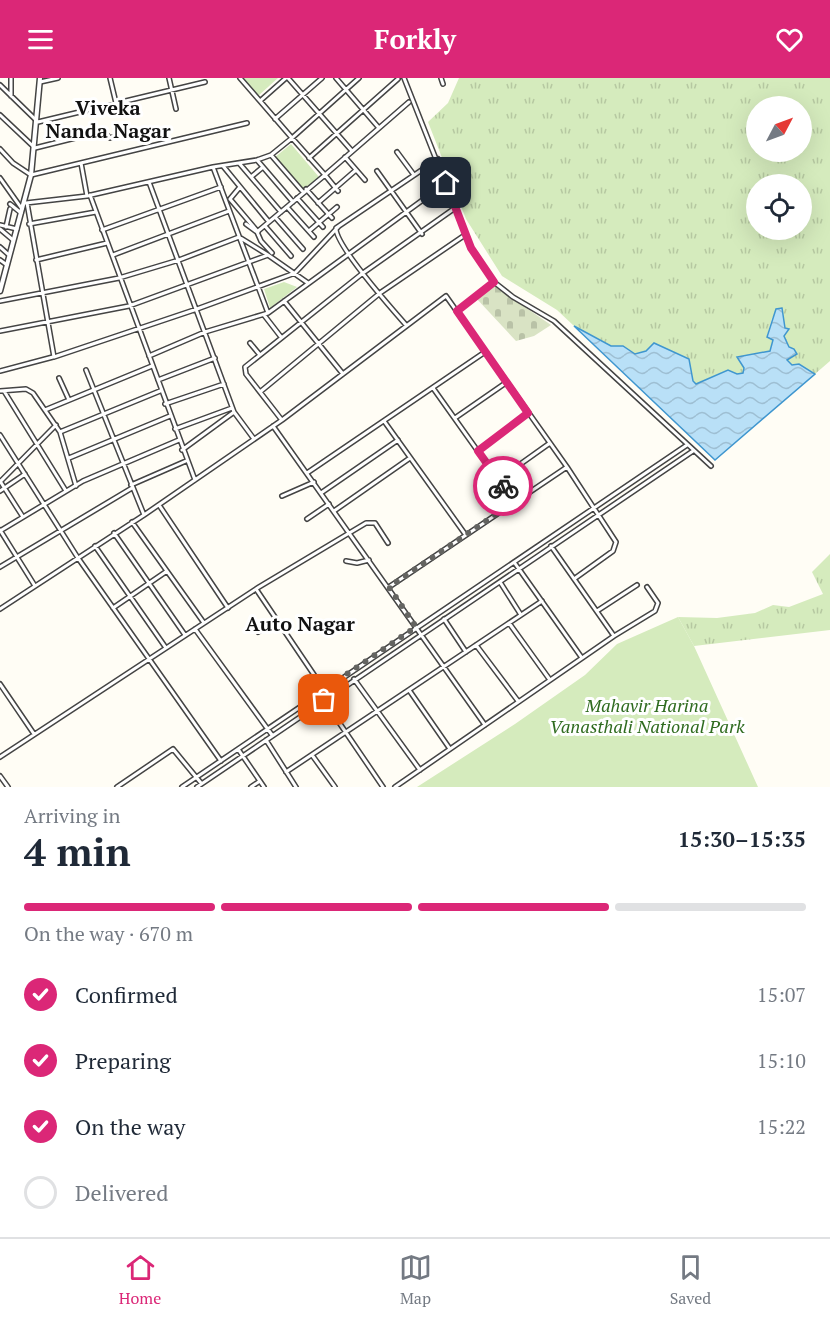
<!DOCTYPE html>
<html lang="en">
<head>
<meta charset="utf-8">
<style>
  body { margin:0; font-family:"PT Serif",serif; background:#f2f2f3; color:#1f2937; height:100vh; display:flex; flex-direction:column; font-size:22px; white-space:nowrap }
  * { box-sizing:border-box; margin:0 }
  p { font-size:20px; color:#747a83 }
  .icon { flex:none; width:33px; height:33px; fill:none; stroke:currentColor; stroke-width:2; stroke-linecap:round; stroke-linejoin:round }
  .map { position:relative; height:709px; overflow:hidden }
  .drawer { display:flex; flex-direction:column; background:#fff; flex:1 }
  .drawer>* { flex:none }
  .needle { width:39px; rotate:49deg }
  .controls { position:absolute; left:746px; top:18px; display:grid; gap:12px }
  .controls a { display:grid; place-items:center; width:66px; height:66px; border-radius:50%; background:#fff; box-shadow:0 6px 24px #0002; font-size:30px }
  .pin { position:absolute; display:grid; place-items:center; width:51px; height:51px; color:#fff; margin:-26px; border-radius:12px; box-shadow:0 3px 9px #0006 }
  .courier { position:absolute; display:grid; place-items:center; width:60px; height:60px; margin:-30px; border:4px solid #db2777; border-radius:50%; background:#fff; color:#222; box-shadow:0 2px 8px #0007 }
  .head em { font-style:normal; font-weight:600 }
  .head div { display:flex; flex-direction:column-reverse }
  .head { display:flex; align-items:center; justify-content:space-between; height:102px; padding:0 24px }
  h1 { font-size:39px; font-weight:600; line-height:45px }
  .bar { display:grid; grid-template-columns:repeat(4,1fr); gap:9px 6px; align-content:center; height:72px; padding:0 24px }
  .bar i { height:8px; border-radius:4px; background:#e0e1e3 }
  .bar .active { background:#db2777 }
  .bar p { grid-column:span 4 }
  ol { padding:0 24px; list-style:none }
  li { display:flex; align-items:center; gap:18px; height:66px }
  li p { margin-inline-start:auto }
  li .icon { padding:6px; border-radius:50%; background:#db2777; color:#fff; stroke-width:4 }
  li:last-child { color:#747a83 }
  li i { width:33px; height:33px; border:3px solid #e0e1e3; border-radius:50% }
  header { display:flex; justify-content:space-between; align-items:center; height:78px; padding:0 24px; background:#db2777; color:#fff; font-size:27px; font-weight:600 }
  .tabs { display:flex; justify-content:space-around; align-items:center; height:84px; border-top:2px solid #e0e1e3; background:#fff; font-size:16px; color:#747a83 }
  .tabs a { display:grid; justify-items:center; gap:3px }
  .tabs .active { color:#db2777 }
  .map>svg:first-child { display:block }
  .grass { fill:url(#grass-tufts); fill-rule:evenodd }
  .cemetery { fill:url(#cemetery-stones) }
  .park { fill:#d5ebbd }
  .water { fill:url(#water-waves); stroke:#3f96cf; stroke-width:1.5 }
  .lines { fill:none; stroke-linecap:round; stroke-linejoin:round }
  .minor-casing { stroke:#444; stroke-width:6 }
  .tertiary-casing { stroke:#444; stroke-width:7 }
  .minor { stroke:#fff; stroke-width:3 }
  .tertiary { stroke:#fff; stroke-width:4 }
  .done { stroke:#646461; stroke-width:6; stroke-dasharray:0 10.8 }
  .route { stroke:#db2777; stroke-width:8 }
  .labels { text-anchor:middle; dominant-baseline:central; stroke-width:6; stroke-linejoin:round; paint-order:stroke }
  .park-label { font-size:18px; font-style:italic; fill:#2f6b1f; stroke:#fff }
  .neighbourhood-label { font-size:20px; font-weight:bold; fill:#111; stroke:#fff }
</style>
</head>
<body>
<header><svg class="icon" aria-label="menu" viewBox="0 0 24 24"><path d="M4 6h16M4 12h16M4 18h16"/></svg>Forkly<svg class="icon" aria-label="heart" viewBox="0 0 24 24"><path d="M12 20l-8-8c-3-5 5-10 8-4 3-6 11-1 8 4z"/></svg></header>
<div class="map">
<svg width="830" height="709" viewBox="0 0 830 709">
  <defs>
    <pattern id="grass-tufts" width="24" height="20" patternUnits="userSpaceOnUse" patternTransform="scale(1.5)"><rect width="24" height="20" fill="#d5ebbd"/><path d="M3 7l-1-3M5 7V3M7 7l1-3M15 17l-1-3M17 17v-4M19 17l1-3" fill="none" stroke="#b6c8a1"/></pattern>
    <pattern id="cemetery-stones" width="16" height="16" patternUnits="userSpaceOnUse" patternTransform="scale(1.5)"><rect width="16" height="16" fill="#d9e3c4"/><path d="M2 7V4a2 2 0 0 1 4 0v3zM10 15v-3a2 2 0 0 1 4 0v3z" fill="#b9c2a7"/></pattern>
    <pattern id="water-waves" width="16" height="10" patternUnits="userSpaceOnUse" patternTransform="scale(1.5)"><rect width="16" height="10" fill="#b9e0f7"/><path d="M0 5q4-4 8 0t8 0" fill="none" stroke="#9ebfd3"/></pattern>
  </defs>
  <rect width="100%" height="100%" fill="#fffdf5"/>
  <path class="grass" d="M459,0H830V283L815,296L799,286L792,287L787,282L789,269L784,257L782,230L772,240L767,258L773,262L770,273L737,279L745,290L743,295L737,296L728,292L696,306L693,303L689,281L654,265L646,274L635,276L623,268H611L574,248L557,232L502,198L466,141L428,44L448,25ZM756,28H801V74H756ZM756,106H801V152H756Z
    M830,476V552L694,568L678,539L717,540L755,535L773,527L789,529L823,516L812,494Z"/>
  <path class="cemetery" d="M493,207L551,247L534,258L516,263L476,220Z"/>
  <path class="park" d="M244,0H278L258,18Z
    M291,66L319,99L302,113L274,80Z
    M284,204L297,209L270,230L264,211Z
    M678,539L694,568L758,709H417L515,646L585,597L617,566Z"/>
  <path class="water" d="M782,230L785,250L789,251L784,258L789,269L794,271L797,276L787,282L792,287L799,286L815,296L715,382L574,248L611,268H623L635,276L646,273L654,265L689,281L693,303L696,306L728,292L737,296L743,295L744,290L737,279L770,273L773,262L767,259L776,231Z"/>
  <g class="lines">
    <defs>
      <path id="minor" d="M110,0L116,25
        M169,0L176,31
        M240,0L260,23L286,0
        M288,0L352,73
        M336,0L379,50
        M404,0L471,170L494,204L513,219L554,243L711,388
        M441,0L443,6
        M40,4L58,0
        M0,7L38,44L205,4
        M11,18V0
        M260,23L292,60L359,0
        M0,37L35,70L103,53L110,60L119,57
        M275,41L322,0
        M0,71L13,85L31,97L247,45
        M397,74L414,97
        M271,77L303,114
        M345,79L365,102
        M309,80L398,1
        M257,82L293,124
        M81,85L87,118
        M239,85L281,134
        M223,88L269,144
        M213,89L268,235
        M377,93L422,156
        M251,99L263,89
        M0,100L22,131
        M149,104L234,334L254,361
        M240,109L230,121L258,154
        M306,111L332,140
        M338,113L325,97L409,24
        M90,117L195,402
        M297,120L323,149
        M26,125L87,118L213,89L257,82L271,77L292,60L325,97L257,154L246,146
        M27,125L54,279L197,231L295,195L339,148
        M318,125L356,92
        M10,126L21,135
        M287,129L314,159
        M275,139L303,171
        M29,146L96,134
        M0,147L17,151
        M265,148L291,178
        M6,149L10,131
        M0,151L13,162
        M102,152L221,109
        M309,153L337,129
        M257,154L261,163L272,175
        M0,169L9,177
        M113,177L229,133
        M0,182L7,187
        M36,182L107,165
        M0,223L119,200L179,182L239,159L268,177
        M284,223L343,296
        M457,233L494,204
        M264,237L281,259
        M406,247C392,231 335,167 336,150L438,81
        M0,253L129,228L268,177L308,205
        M250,265L260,277
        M149,278L205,254L268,235L446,105
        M86,292L144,437
        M0,293L53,279
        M59,300L69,322
        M158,302L215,280
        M433,310L514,424
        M0,313L26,311L33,315L60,354L76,408
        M4,313L66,413
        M260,314L380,215L465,157
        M165,326L224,306
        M45,332L152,288
        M455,340L507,304
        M281,341L246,296L245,289L363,195L455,130
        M384,343L465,456
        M273,348L485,647
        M175,351L232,330
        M60,354L160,313
        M0,357L78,480L221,683
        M182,372L234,334
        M478,373L528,335
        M69,380L170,338
        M307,395L485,274
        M498,402L550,365
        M0,403L23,439
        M0,404L56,347
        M131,407L186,383
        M0,413L25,396
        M321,415L398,362
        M282,418L314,404
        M159,427L228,530
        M334,433L410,380
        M307,441L329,426
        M132,444L204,545
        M0,452L35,508
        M0,453L83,403L179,362
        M114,455L185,557
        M95,468L166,570
        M551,468L614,558
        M346,483L357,485L369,482
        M514,484L582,580
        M0,489L132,410
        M500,504L521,537
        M389,509L567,389
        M256,511L329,619
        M113,530L167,493
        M0,531L144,437L282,342L446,218L567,389L616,464L613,473L574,501
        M597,533L637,507
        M444,541L466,574
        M509,545L550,602
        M195,551L272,657
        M258,554L275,542
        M476,567L518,623
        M354,601L420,692
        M0,606L34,656
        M409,612L450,671
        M319,615L383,709
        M266,662L296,709
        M238,671L264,709
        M312,677L335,709
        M0,679L259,509L366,445H375L388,465
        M286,694L542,523
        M0,698L8,709
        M117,709L173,671L201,705
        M182,709L687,367
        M197,709L693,373
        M251,709L260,703
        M395,709L614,558L655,533L658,525L647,509"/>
      <path id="tertiary" d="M0,213L31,97L40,0"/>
    </defs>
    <use href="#minor" class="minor-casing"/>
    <use href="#tertiary" class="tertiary-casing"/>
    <use href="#minor" class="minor"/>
    <use href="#tertiary" class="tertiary"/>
  </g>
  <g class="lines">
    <path class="done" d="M324,622L319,615L416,549L389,509L514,424L503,408"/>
    <path class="route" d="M446,105L471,170L494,204L457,233L528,335L478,373L503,408"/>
  </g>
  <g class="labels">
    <g class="park-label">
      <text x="647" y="627">Mahavir Harina<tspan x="647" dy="21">Vanasthali National Park</tspan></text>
    </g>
    <g class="neighbourhood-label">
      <text x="108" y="29">Viveka<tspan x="108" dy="23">Nanda Nagar</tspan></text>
      <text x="300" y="545">Auto Nagar</text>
    </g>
  </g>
</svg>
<div class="controls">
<a><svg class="needle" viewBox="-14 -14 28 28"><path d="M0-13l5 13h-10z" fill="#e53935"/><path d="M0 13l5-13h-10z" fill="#747a83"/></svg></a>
<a><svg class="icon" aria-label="locate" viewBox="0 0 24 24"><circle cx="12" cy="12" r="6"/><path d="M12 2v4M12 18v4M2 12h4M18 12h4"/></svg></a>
</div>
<div class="pin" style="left:324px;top:622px;background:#ea580c"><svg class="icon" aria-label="bag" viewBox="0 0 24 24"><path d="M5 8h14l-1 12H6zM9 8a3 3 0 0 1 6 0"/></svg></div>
<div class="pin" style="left:446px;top:105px;background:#1f2937"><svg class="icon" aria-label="home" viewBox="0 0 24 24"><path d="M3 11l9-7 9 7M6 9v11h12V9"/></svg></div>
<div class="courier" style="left:503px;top:408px"><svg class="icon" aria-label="bike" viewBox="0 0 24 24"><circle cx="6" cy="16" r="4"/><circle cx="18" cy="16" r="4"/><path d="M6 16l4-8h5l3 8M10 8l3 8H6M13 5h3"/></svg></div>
</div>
<section class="drawer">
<div class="head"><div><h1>4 min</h1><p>Arriving in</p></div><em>15:30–15:35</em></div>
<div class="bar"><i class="active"></i><i class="active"></i><i class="active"></i><i></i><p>On the way · 670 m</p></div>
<ol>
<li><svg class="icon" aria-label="check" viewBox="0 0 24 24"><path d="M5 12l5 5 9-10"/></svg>Confirmed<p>15:07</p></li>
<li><svg class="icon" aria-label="check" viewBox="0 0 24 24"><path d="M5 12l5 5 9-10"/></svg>Preparing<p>15:10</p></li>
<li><svg class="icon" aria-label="check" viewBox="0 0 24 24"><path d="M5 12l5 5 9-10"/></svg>On the way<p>15:22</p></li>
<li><i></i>Delivered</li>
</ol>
</section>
<nav class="tabs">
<a class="active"><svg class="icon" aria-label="home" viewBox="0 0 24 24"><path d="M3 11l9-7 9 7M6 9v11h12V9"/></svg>Home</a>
<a><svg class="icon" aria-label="map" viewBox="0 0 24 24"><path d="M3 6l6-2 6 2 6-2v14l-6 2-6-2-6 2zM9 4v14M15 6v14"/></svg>Map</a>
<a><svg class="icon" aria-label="saved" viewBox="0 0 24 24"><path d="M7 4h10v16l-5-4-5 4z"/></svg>Saved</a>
</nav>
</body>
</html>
